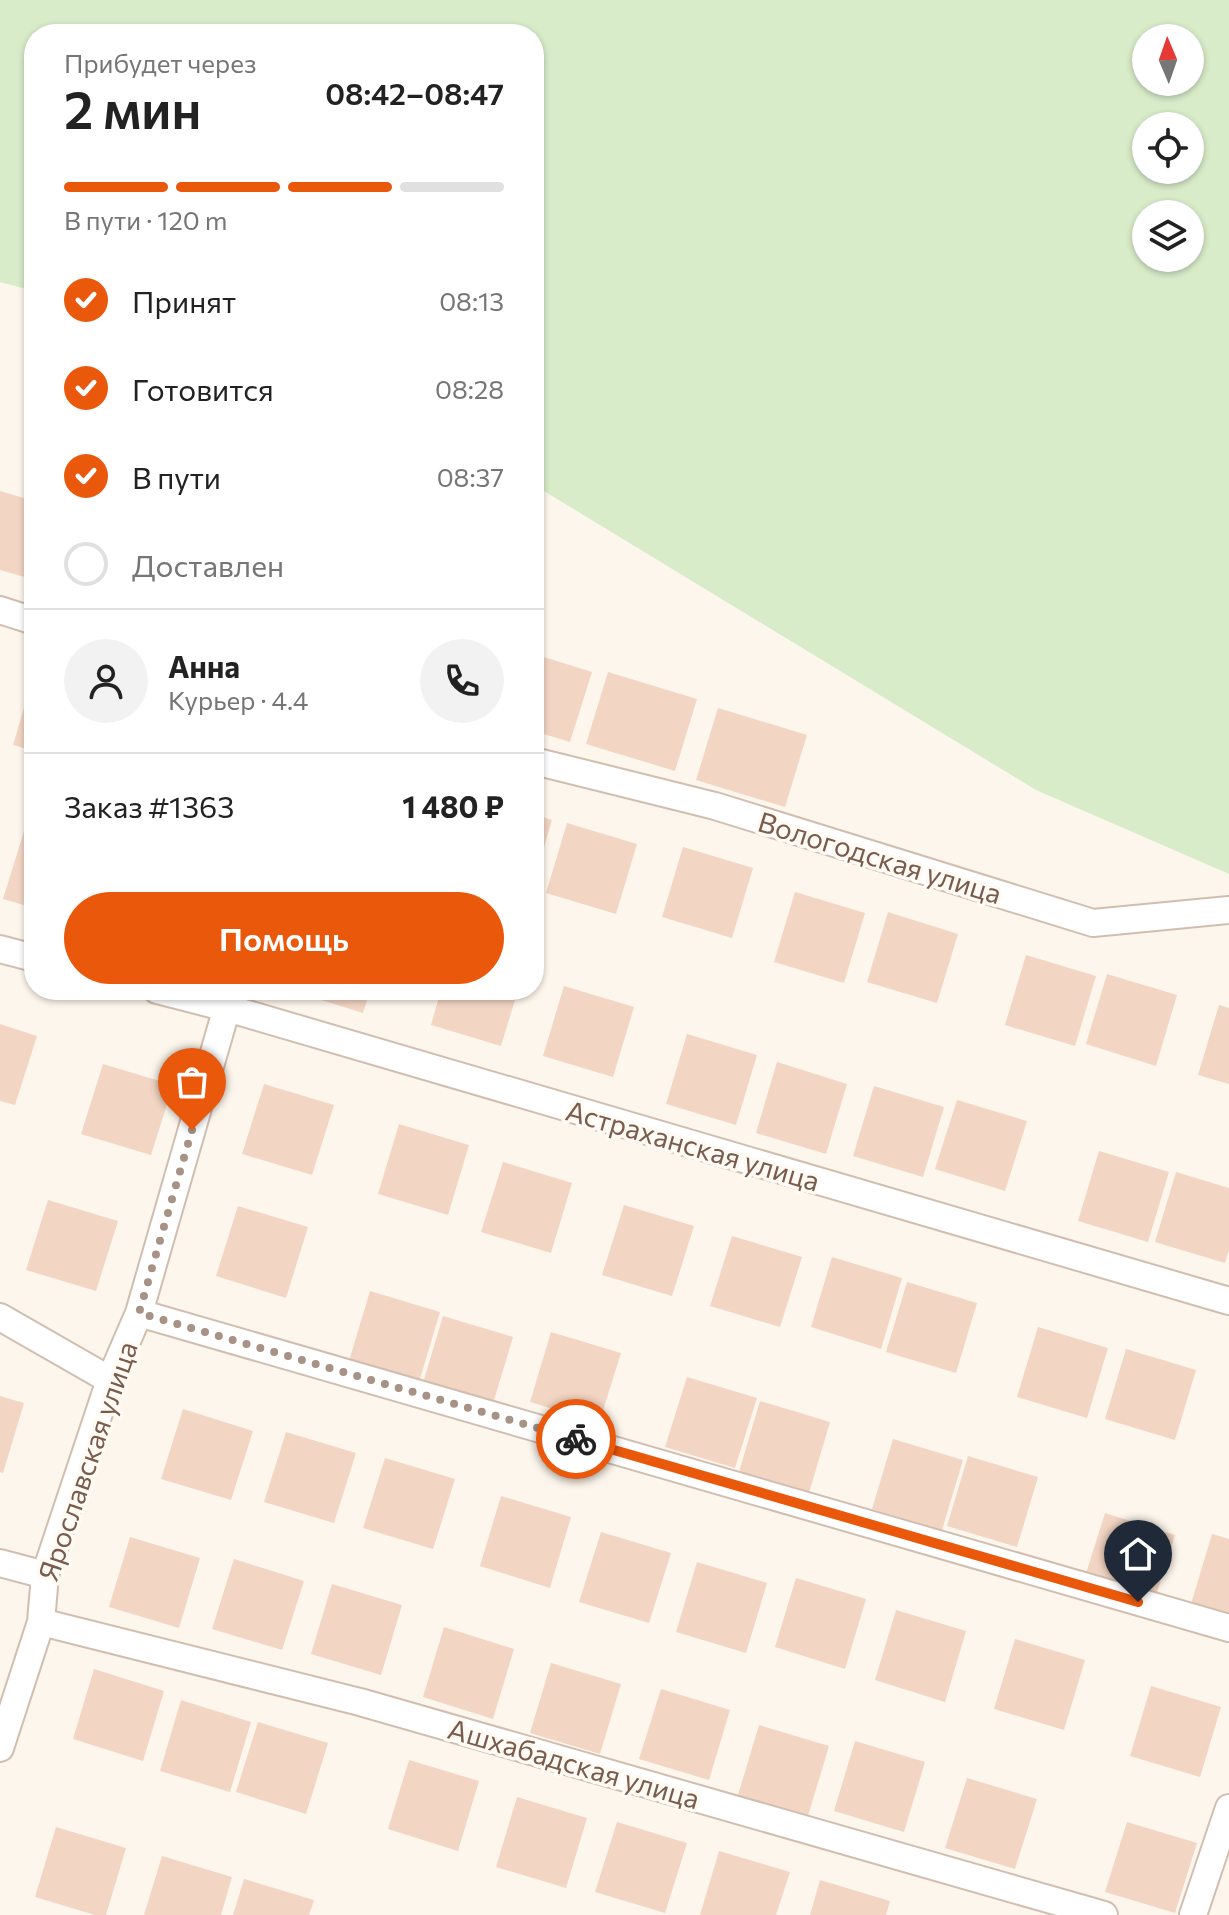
<!DOCTYPE html>
<html lang="ru">
<head>
<meta charset="utf-8">
<style>
  body { margin:0; font-family:Commissioner,sans-serif; background:#f2f2f2; color:#222; height:100vh; display:flex; flex-direction:column; font-size:30px; white-space:nowrap }
  * { box-sizing:border-box; margin:0 }
  p { font-size:26px; color:#767676 }
  .icon { flex:none; width:44px; height:44px; fill:none; stroke:currentColor; stroke-width:2; stroke-linecap:round; stroke-linejoin:round }
  .map { position:relative; flex:1; overflow:hidden }
  .drawer { position:absolute; left:24px; top:24px; width:520px; height:976px; display:flex; flex-direction:column; background:#fff; border-radius:32px; box-shadow:0 2px 6px #0004 }
  .drawer>* { flex:none }
  .needle { width:52px; rotate:358deg }
  .fabs { position:absolute; left:1132px; top:24px; display:grid; gap:16px }
  .fabs a { display:grid; place-items:center; width:72px; height:72px; border-radius:50%; background:#fff; box-shadow:0 2px 6px #0004; font-size:40px }
  .pin { position:absolute; display:grid; place-items:center; width:68px; height:68px; color:#fff; margin:-82px -34px; border-radius:50% 50% 50% 0; rotate:-45deg; box-shadow:0 0 8px #0007 }
  .pin .icon { rotate:45deg }
  .courier { position:absolute; display:grid; place-items:center; width:80px; height:80px; margin:-40px; border:6px solid #ea580c; border-radius:50%; background:#fff; color:#222; box-shadow:0 2px 10px #0007 }
  .headline em { font-style:normal; font-weight:600 }
  .headline div { display:flex; flex-direction:column-reverse }
  .headline { display:flex; align-items:center; justify-content:space-between; height:136px; padding:0 40px }
  h1 { font-size:52px; font-weight:600; line-height:60px }
  .bar { display:grid; grid-template-columns:repeat(4,1fr); gap:12px 8px; align-content:center; height:96px; padding:0 40px }
  .bar i { height:10px; border-radius:6px; background:#e0e0e0 }
  .bar .on { background:#ea580c }
  .bar p { grid-column:span 4 }
  .line { display:flex; align-items:center; gap:20px; padding:0 40px; border-top:2px solid #e0e0e0 }
  .line div { flex:1 }
  .round { display:grid; place-items:center; flex:none; width:84px; height:84px; border-radius:42px; background:#f2f2f2 }
  ol { padding:0 40px; list-style:none }
  li { display:flex; align-items:center; gap:24px; height:88px }
  li p { margin-inline-start:auto }
  li .icon { padding:8px; border-radius:50%; background:#ea580c; color:#fff; stroke-width:4 }
  li:last-child { color:#767676 }
  li i { width:44px; height:44px; border:4px solid #e0e0e0; border-radius:50% }
  .cta { display:flex; gap:16px; margin-top:auto; padding:16px 40px }
  .cta a { flex:1; height:92px; border-radius:48px; background:#ea580c; color:#fff; font-size:32px; font-weight:600; line-height:92px; text-align:center }
  .map>svg:first-child { display:block }
  .green { fill:#d8ecc9; fill-rule:evenodd }
  .building { fill:#f3d5c3 }
  .lines { fill:none; stroke-linecap:round; stroke-linejoin:round }
  .street-casing { stroke:#d1beb0; stroke-width:30 }
  .street { stroke:#fff; stroke-width:26 }
  .done { stroke:#a89285; stroke-width:8; stroke-dasharray:0 14.4 }
  .route { stroke:#ea580c; stroke-width:10 }
  .labels { text-anchor:middle; dominant-baseline:central; stroke-width:7; stroke-linejoin:round; paint-order:stroke }
  .street-label { font-size:28px; fill:#7a5c4d; stroke:#fffaf3 }
</style>
</head>
<body>
<div class="map">
<svg width="1229" height="1915" viewBox="0 0 1229 1915">
  <rect width="100%" height="100%" fill="#fdf6ec"/>
  <path class="green" d="M0,0H1229V874L1036,790L534,485V34H34V291L0,282ZM1146,38H1190V82H1146ZM1146,126H1190V170H1146ZM1146,214H1190V258H1146Z"/>
  <path class="building" d="M0,491L34,501V549L25,577L0,570Z
    M534,654L592,672L570,742L534,731Z
    M608,672L697,699L675,771L586,744Z
    M33,677L34,678V751L13,745Z
    M718,708L807,735L785,807L696,780Z
    M534,814L552,820L535,877H534Z
    M567,823L637,844L616,914L546,893Z
    M25,828L34,831V908L3,899Z
    M683,847L753,868L732,938L662,917Z
    M795,892L865,913L844,983L774,962Z
    M888,912L958,934L937,1003L867,982Z
    M1026,955L1096,976L1075,1046L1005,1025Z
    M1107,974L1177,995L1156,1066L1086,1044Z
    M564,986L634,1007L613,1077L543,1056Z
    M289,990H370L363,1013Z
    M441,990H518L501,1046L431,1025Z
    M1219,1005L1229,1008V1084L1198,1075Z
    M0,1024L37,1036L15,1105L0,1101Z
    M687,1034L757,1055L736,1125L666,1104Z
    M777,1062L847,1084L826,1154L756,1133Z
    M103,1064L173,1085L151,1155L81,1134Z
    M264,1084L334,1105L312,1175L242,1154Z
    M874,1086L944,1107L923,1177L853,1156Z
    M957,1100L1027,1121L1005,1191L935,1169Z
    M399,1124L469,1145L448,1215L378,1194Z
    M1099,1151L1169,1172L1148,1242L1078,1221Z
    M503,1162L572,1183L551,1253L481,1232Z
    M1176,1172L1229,1188V1250L1225,1263L1155,1242Z
    M48,1200L118,1221L96,1291L26,1270Z
    M624,1205L694,1226L672,1296L602,1275Z
    M238,1206L308,1227L286,1298L216,1276Z
    M732,1236L802,1257L780,1327L710,1306Z
    M832,1257L902,1278L881,1349L811,1327Z
    M907,1282L977,1303L956,1373L886,1352Z
    M370,1291L440,1312L419,1382L349,1361Z
    M443,1316L513,1337L492,1407L422,1386Z
    M1038,1327L1108,1348L1087,1418L1017,1397Z
    M551,1332L621,1353L599,1423L530,1402Z
    M1126,1349L1196,1370L1175,1440L1105,1419Z
    M687,1377L757,1398L735,1468L665,1447Z
    M0,1396L24,1403L3,1473L0,1472Z
    M760,1401L830,1422L809,1493L739,1472Z
    M183,1409L253,1431L231,1500L161,1479Z
    M286,1432L356,1453L334,1523L264,1502Z
    M893,1439L963,1460L942,1530L872,1509Z
    M968,1456L1038,1477L1017,1547L947,1526Z
    M385,1458L455,1479L433,1549L363,1528Z
    M501,1496L571,1517L550,1588L480,1566Z
    M1105,1513L1175,1535L1153,1605L1083,1583Z
    M601,1532L671,1553L649,1623L579,1602Z
    M1212,1534L1229,1539V1616L1191,1604Z
    M130,1537L200,1558L179,1628L109,1607Z
    M234,1559L304,1581L282,1650L212,1629Z
    M697,1562L767,1583L746,1653L676,1632Z
    M796,1578L866,1599L845,1669L775,1647Z
    M332,1584L402,1605L381,1675L311,1654Z
    M896,1610L966,1631L945,1702L875,1680Z
    M444,1627L514,1649L493,1719L423,1697Z
    M1015,1639L1085,1660L1064,1730L994,1709Z
    M551,1663L621,1684L600,1754L530,1733Z
    M94,1669L164,1691L143,1761L73,1739Z
    M1151,1686L1221,1707L1200,1777L1130,1756Z
    M661,1689L730,1710L709,1780L639,1759Z
    M181,1700L251,1722L230,1792L160,1771Z
    M258,1722L328,1743L306,1814L236,1792Z
    M759,1725L829,1746L808,1816L738,1795Z
    M855,1741L925,1762L904,1832L834,1811Z
    M409,1760L479,1781L458,1851L388,1829Z
    M967,1778L1037,1799L1015,1869L945,1848Z
    M517,1797L587,1818L566,1888L496,1867Z
    M617,1822L687,1843L665,1913L595,1892Z
    M1127,1822L1197,1843L1175,1913L1105,1892Z
    M56,1827L126,1848L106,1915H95L35,1897Z
    M719,1851L790,1872L776,1915H700Z
    M162,1856L232,1877L221,1915H144Z
    M244,1879L314,1900L309,1915H233Z
    M820,1880L890,1901L886,1915H810Z"/>
  <g class="lines">
    <defs>
      <path id="street" d="M0,610L34,621
        M534,761L715,806L1093,923L1229,910
        M0,949L34,958
        M157,990L227,1008L1229,1301
        M139,1313L1229,1628
        M0,1317L110,1380
        M0,1563L45,1575
        M41,1622L360,1702L1104,1915
        M0,1748L41,1622L45,1575L110,1380L139,1313L232,990
        M1193,1915L1229,1808"/>
    </defs>
    <use href="#street" class="street-casing"/>
    <use href="#street" class="street"/>
  </g>
  <g class="lines">
    <path class="done" d="M192,1130L139,1313L576,1439"/>
    <path class="route" d="M576,1439L1138,1602"/>
  </g>
  <g class="labels">
    <g class="street-label">
      <text transform="translate(880 857) rotate(17)">Вологодская улица</text>
      <text transform="translate(693 1145) rotate(16)">Астраханская улица</text>
      <text transform="translate(87 1461) rotate(-71)">Ярославская улица</text>
      <text transform="translate(574 1763) rotate(16)">Ашхабадская улица</text>
    </g>
  </g>
</svg>
<div class="fabs">
<a><svg class="needle" viewBox="-14 -14 28 28"><path d="M0-13l5 13h-10z" fill="#e53935"/><path d="M0 13l5-13h-10z" fill="#767676"/></svg></a>
<a><svg class="icon" aria-label="locate" viewBox="0 0 24 24"><circle cx="12" cy="12" r="6"/><path d="M12 2v4M12 18v4M2 12h4M18 12h4"/></svg></a>
<a><svg class="icon" aria-label="layers" viewBox="0 0 24 24"><path d="M12 4l9 5-9 5-9-5zM3 14l9 5 9-5"/></svg></a>
</div>
<div class="pin" style="left:192px;top:1130px;background:#ea580c"><svg class="icon" aria-label="bag" viewBox="0 0 24 24"><path d="M5 8h14l-1 12H6zM9 8a3 3 0 0 1 6 0"/></svg></div>
<div class="pin" style="left:1138px;top:1602px;background:#1f2937"><svg class="icon" aria-label="home" viewBox="0 0 24 24"><path d="M3 11l9-7 9 7M6 9v11h12V9"/></svg></div>
<div class="courier" style="left:576px;top:1439px"><svg class="icon" aria-label="bike" viewBox="0 0 24 24"><circle cx="6" cy="16" r="4"/><circle cx="18" cy="16" r="4"/><path d="M6 16l4-8h5l3 8M10 8l3 8H6M13 5h3"/></svg></div>
<section class="drawer">
<div class="headline"><div><h1>2 мин</h1><p>Прибудет через</p></div><em>08:42–08:47</em></div>
<div class="bar"><i class="on"></i><i class="on"></i><i class="on"></i><i></i><p>В пути · 120 m</p></div>
<ol>
<li><svg class="icon" aria-label="check" viewBox="0 0 24 24"><path d="M5 12l5 5 9-10"/></svg>Принят<p>08:13</p></li>
<li><svg class="icon" aria-label="check" viewBox="0 0 24 24"><path d="M5 12l5 5 9-10"/></svg>Готовится<p>08:28</p></li>
<li><svg class="icon" aria-label="check" viewBox="0 0 24 24"><path d="M5 12l5 5 9-10"/></svg>В пути<p>08:37</p></li>
<li><i></i>Доставлен</li>
</ol>
<div class="line" style="height:144px"><a class="round"><svg class="icon" aria-label="person" viewBox="0 0 24 24"><circle cx="12" cy="8" r="4"/><path d="M4 21q1-7 8-7t8 7"/></svg></a><div><b>Анна</b><p>Курьер · 4.4</p></div><a class="round"><svg class="icon" aria-label="phone" viewBox="0 0 24 24"><path d="M5 4h4l2 5-3 2q2 4 5 5l2-3 5 2v4C11 20 4 13 5 4z"/></svg></a></div>
<div class="line" style="height:104px"><div>Заказ #1363</div><b>1 480 ₽</b></div>
<div class="cta"><a>Помощь</a></div>
</section>
</div>
</body>
</html>
